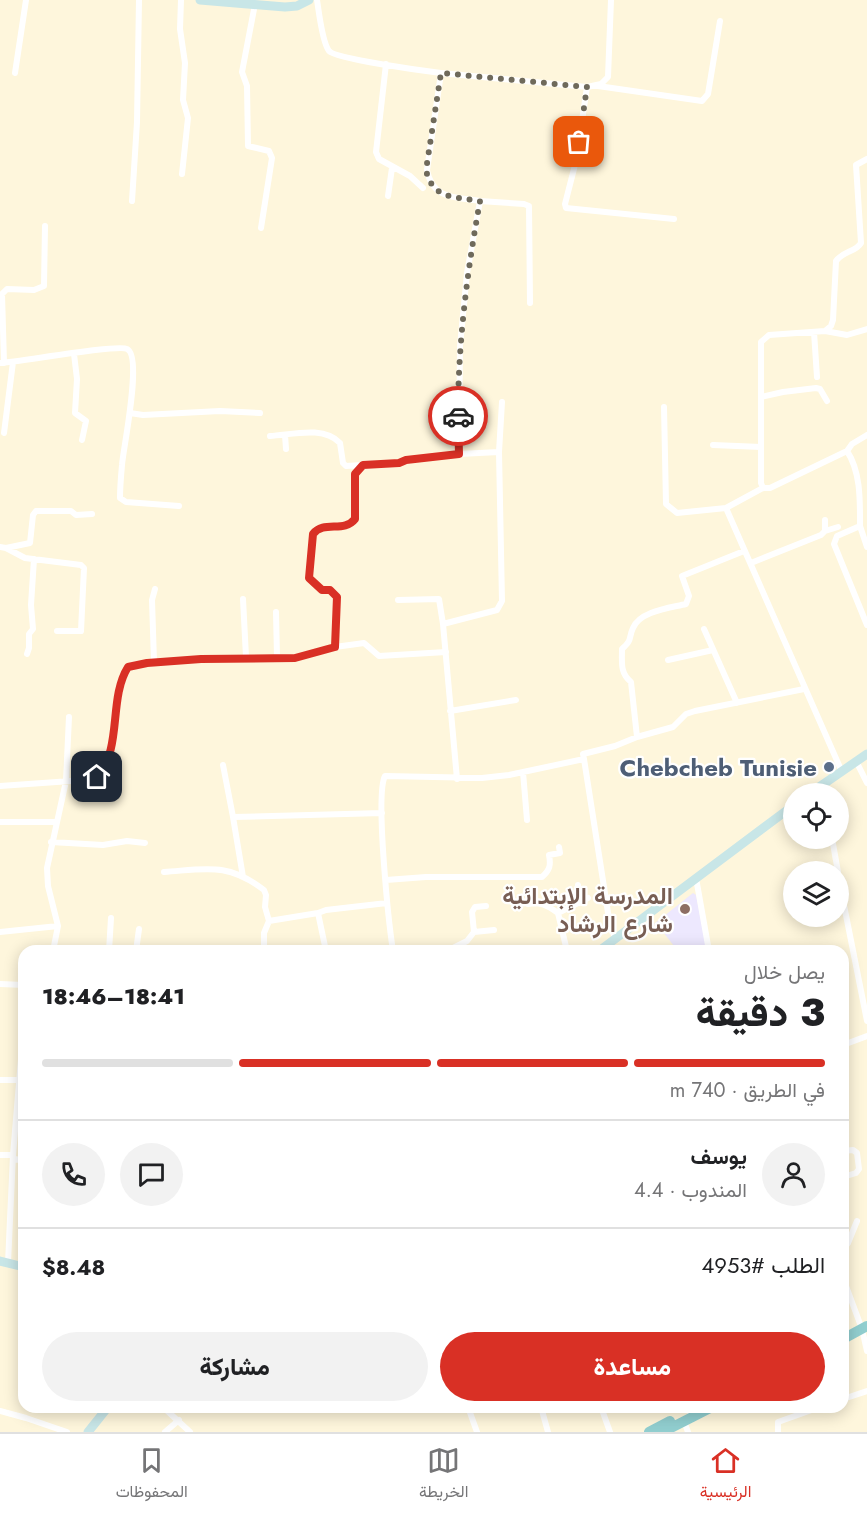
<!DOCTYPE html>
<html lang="ar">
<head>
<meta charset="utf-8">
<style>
  body { margin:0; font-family:Jost,Vazirmatn,sans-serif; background:#f2f2f2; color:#202124; direction:rtl; height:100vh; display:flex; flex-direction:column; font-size:22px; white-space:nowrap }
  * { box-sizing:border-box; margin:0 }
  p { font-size:20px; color:#757577 }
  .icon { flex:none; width:33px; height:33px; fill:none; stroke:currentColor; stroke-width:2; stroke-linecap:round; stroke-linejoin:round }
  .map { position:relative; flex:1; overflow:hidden; direction:ltr }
  .side { position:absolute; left:18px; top:945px; width:831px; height:468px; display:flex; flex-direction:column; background:#fff; border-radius:18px; box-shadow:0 3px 15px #0003; direction:rtl }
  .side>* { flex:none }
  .tools { position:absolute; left:783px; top:783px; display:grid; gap:12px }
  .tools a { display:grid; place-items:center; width:66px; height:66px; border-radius:50%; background:#fff; box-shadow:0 3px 15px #0003; font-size:30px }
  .pin { position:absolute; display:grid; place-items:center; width:51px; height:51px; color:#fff; margin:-26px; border-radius:12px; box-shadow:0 3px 9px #0006 }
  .courier { position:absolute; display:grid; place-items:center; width:60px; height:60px; margin:-30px; border:4px solid #d93025; border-radius:50%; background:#fff; color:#222; box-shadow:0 2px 8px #0007 }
  .headline em { font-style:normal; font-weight:800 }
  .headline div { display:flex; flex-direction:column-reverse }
  .headline { display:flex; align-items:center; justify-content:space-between; height:102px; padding:0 24px }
  h1 { font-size:39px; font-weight:800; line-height:45px }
  .bar { display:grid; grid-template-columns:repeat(4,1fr); gap:9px 6px; align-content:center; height:72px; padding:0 24px }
  .bar i { height:8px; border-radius:4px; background:#e0e0e0 }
  .bar .selected { background:#d93025 }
  .bar p { grid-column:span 4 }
  .line { display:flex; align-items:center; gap:15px; padding:0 24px; border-top:2px solid #e0e0e0 }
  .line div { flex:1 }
  .round { display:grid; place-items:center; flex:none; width:63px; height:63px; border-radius:32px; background:#f2f2f2 }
  .action { display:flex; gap:12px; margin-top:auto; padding:12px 24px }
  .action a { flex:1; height:69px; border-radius:36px; background:#d93025; color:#fff; font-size:24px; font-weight:800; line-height:69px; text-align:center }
  .action a+a { background:#f2f2f2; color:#202124 }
  .tabs { display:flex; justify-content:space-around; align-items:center; height:84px; border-top:2px solid #e0e0e0; background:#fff; font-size:16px; color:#757577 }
  .tabs a { display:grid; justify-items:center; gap:3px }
  .tabs .selected { color:#d93025 }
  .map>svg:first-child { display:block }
  .education { fill:#ede8fe }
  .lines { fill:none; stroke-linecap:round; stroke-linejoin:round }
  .street { stroke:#fff; stroke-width:6 }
  .secondary { stroke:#c8e6e7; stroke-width:9 }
  .primary { stroke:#91cecf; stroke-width:10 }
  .done { stroke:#6f6a5b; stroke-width:6; stroke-dasharray:0 10.8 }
  .route { stroke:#d93025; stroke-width:8 }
  .service-dot { fill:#5c6f8a; stroke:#fff; stroke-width:2 }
  .education-dot { fill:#8d6e63; stroke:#fff; stroke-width:2 }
  .labels { text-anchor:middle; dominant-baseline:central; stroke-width:4.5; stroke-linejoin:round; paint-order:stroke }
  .service-label { font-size:24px; font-weight:bold; fill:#4e5e75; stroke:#fff; text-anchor:end }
  .education-label { font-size:24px; font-weight:bold; fill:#785e54; stroke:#fff; text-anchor:end }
</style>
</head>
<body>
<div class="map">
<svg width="867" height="1432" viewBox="0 0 867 1432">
  <rect width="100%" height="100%" fill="#fef6dc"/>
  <path class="education" d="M693,893L696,895L707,951H678L663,932L661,933L654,924Z"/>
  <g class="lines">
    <path class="street" d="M181,0L180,29L185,63L183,100L188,118L182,174
      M317,0C319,12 322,42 329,51C336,59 425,71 441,73L427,170C432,199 455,197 480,201L467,273L460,346L459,454L499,452L502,601L497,610L443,624L457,779
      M255,4L242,72L247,86L248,146L269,151L272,158L261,228
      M386,64L376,152L379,159L410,176L423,188
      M15,73L26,0
      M441,73L587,87L601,84L608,77L611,0
      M598,86L702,101L708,94L720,21
      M587,87L576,161L565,204L566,208L674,219
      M388,196L392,168
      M132,201L137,122L139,0
      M480,201L524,204L529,206L530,303
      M825,331L831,326L833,320L836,261C843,251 856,252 861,243L856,165L867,159
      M814,332L817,377
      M74,354L77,379L75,413L86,421L82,440
      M0,363C19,362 118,344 127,349C143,356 123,449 122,465C121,476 120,487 120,498L126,502L179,506
      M4,363L2,294L7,289L34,290L44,286L45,226
      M761,397L783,392L816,388L820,389L827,401
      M664,407L666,504L677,513L726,508
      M130,413L143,415L220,411L260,413
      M4,433L13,362
      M285,435L286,449
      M270,436C291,435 323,425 340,443L343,463L346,466L362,465
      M713,445L761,447
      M847,451C861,472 860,502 860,526L837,536L834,544L867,625
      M499,452L502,402
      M763,488H770L847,451L852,444L867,435
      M860,526L867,547
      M825,531L838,527
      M0,547L6,548L25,558L81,565L84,568L81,631H57
      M6,548L30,543L33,515L36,511H71L76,515L92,514
      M751,563L821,535L825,531V520
      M243,599L246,657
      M398,600L439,599L443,624
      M276,612L277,657
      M704,629L737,703
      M335,647L337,597L330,590H322L309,578L313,534C324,520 345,533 355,519V474L363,465L399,463L407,460L459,454
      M27,654L29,648V634L33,629L31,605L34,559
      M668,660L713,650
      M154,662L152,600L155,589
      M450,711L516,700
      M637,737L631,682C620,673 622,663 622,649C633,639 628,639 633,628C640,611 670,608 686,604L689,596L682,576L744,551
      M584,759L583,754L615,746L637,737L673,727L686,714L695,711L804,689
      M856,761L867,783
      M223,765L233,817
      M523,772L527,820
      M842,772L726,508L763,488L761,483V342L769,335L825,331L847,335L867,329
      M0,786L85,780C94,777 100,776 105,768C117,749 114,675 132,665L201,659L295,658L335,647L364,643L379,656L446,652
      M0,822H57
      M832,838L838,872
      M51,842L103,845L127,841L145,843
      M164,872C206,869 228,862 264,890L266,895L265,907L269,921L318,913L326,910L387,903
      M838,875L867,1021
      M243,877L233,817L382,813
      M696,878L709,951
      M386,880L426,877H542C550,870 551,865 549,855L560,853L559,847
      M578,885L580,899L579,903
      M528,904C540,901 548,906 558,913L567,951
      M318,913L326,951
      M558,913L588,898
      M0,932L58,926
      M474,932L494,930
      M54,948L67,951
      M53,951L58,926L48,886L47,868L66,781L69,717
      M109,951L111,918
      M136,951L139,929
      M264,951V933L269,921
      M393,951C389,925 375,795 385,776L482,778L509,775L584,759L609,919L615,939
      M447,951L467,941L474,932L472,912L475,907L486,906
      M0,984L24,985
      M843,1045L867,1036
      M0,1080H20
      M843,1151L853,1150L857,1153L859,1169L856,1173L843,1177
      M0,1155H13
      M13,1159L24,1160
      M843,1249L848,1243L857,1221
      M8,1263L13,1155L21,1059L24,1043
      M843,1278L862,1329L867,1351
      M843,1399L867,1391
      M163,1407L190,1432
      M468,1407L477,1432
      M541,1407L548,1432
      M601,1407L610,1432
      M688,1407L689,1411
      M0,1411L26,1418L67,1432
      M684,1421L688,1432
      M165,1432L179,1420
      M778,1432V1422L820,1407"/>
    <path class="secondary" d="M200,0L285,7L297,6L309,0
      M809,794L867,754
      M599,951L794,805
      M0,1261L24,1267
      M88,1432L108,1407"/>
    <path class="primary" d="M843,1339L867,1326
      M649,1432L670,1421
      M663,1432L712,1407"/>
  </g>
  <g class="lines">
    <path class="done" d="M458,416C458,344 467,272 480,201C455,197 432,199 426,170L441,73L587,87L579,142"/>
    <path class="route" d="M97,777C123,748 108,699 128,667L147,663L201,659L295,658L335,647L337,597L330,590H322L309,578L313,534C324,520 344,533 355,519V474L363,465L399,463L406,460L459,454L458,416"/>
  </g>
  <circle class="service-dot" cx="829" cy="767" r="6"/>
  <circle class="education-dot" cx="685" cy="909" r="6"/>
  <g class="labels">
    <g class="service-label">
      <text x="817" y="767">Chebcheb Tunisie</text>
    </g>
    <g class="education-label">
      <text x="673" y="895">المدرسة الإبتدائية<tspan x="673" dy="28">شارع الرشاد</tspan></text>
    </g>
  </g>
</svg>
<div class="tools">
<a><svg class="icon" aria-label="locate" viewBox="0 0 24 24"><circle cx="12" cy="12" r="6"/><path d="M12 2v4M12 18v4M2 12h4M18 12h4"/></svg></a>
<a><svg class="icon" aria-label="layers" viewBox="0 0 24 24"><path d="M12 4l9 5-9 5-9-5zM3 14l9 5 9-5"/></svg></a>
</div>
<div class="pin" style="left:579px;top:142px;background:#ea580c"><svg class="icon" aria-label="bag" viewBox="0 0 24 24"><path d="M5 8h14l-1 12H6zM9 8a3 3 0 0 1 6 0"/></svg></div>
<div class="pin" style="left:97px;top:777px;background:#1f2937"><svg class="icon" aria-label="home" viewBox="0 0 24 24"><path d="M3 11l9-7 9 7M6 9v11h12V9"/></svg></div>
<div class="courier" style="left:458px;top:416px"><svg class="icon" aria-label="car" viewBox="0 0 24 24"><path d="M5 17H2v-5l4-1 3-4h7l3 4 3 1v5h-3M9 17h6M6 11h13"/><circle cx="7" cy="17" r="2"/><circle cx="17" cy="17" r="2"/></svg></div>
<section class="side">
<div class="headline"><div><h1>3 دقيقة</h1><p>يصل خلال</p></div><em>18:41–18:46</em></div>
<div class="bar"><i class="selected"></i><i class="selected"></i><i class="selected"></i><i></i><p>في الطريق · 740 m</p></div>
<div class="line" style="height:108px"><a class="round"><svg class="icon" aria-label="person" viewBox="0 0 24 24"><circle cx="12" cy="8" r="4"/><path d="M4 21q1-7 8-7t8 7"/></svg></a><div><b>يوسف</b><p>المندوب · 4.4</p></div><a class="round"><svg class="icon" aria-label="chat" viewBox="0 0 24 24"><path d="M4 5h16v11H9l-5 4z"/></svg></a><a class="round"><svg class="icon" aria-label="phone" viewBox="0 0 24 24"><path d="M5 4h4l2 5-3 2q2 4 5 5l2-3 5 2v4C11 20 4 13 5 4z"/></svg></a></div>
<div class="line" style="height:78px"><div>الطلب #4953</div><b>$8.48</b></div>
<div class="action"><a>مساعدة</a><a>مشاركة</a></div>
</section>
</div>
<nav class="tabs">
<a class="selected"><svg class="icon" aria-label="home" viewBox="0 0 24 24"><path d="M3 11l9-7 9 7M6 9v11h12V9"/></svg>الرئيسية</a>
<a><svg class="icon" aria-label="map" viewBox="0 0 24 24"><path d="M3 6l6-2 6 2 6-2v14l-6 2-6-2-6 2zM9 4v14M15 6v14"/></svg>الخريطة</a>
<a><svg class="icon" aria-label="saved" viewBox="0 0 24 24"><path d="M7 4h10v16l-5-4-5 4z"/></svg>المحفوظات</a>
</nav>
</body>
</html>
